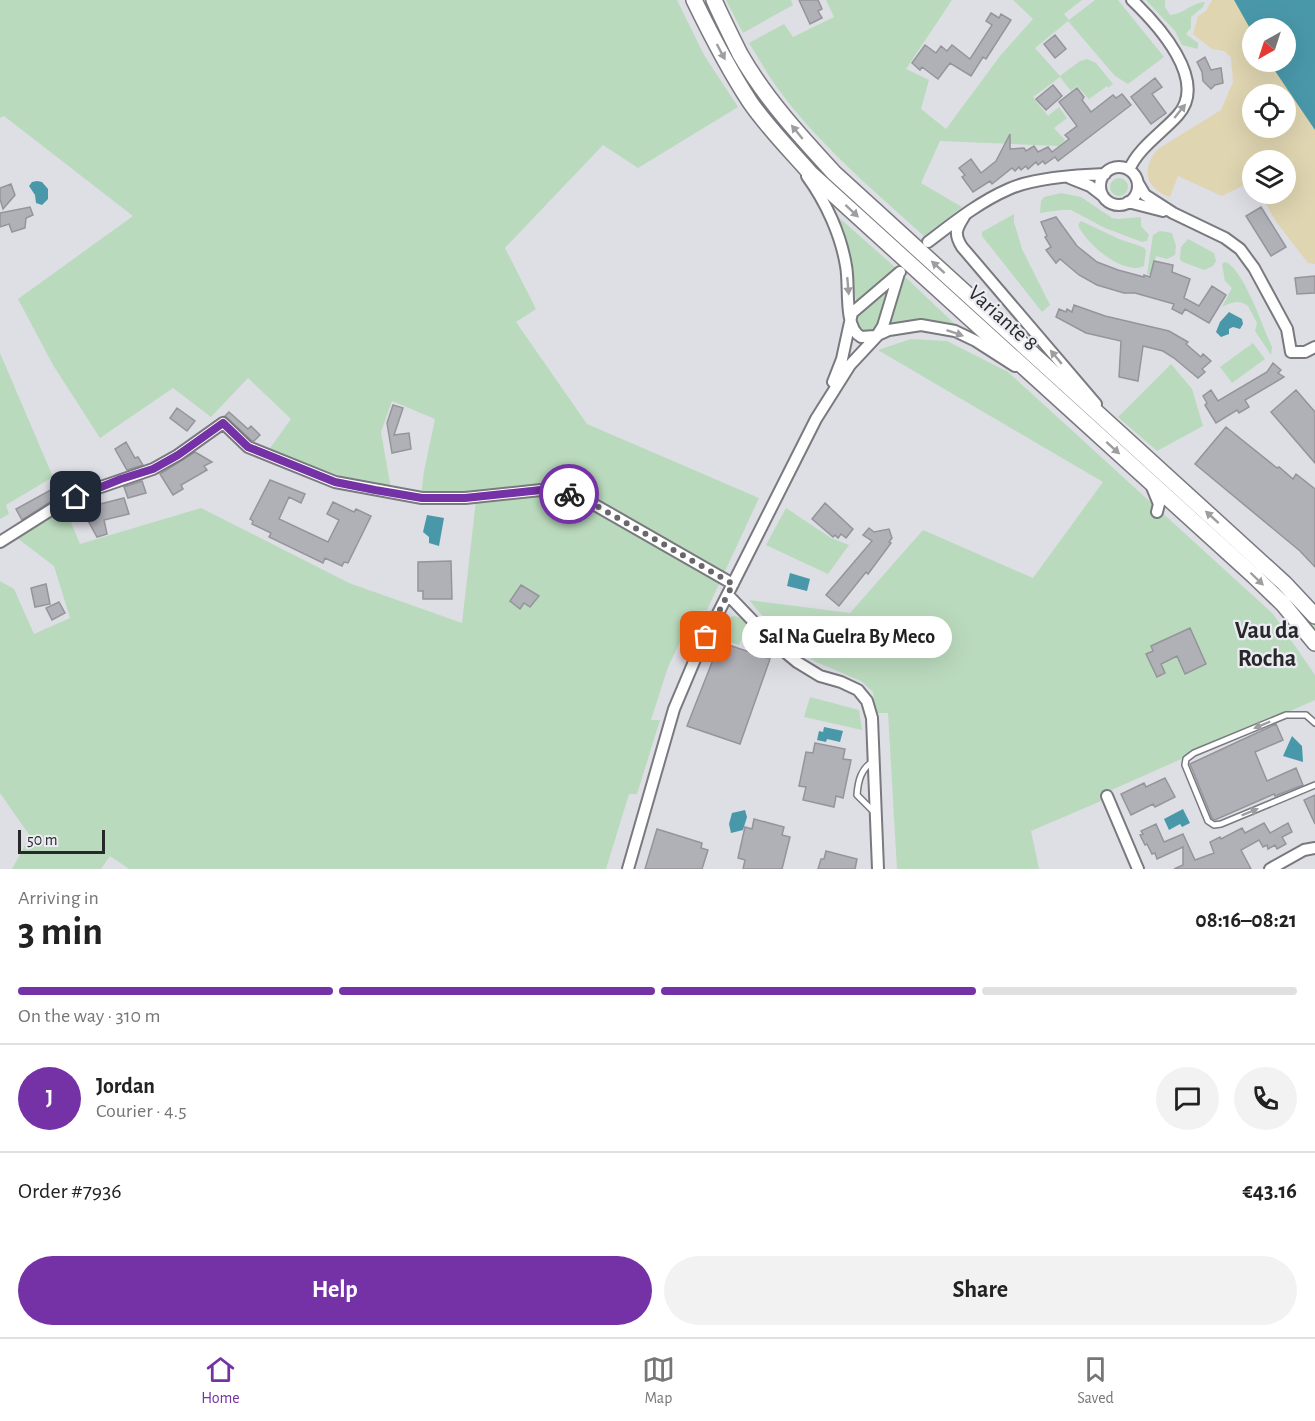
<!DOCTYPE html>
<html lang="en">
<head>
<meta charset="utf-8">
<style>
  body { margin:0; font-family:"Alegreya Sans",sans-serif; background:#f2f2f2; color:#222; height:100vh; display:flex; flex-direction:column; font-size:22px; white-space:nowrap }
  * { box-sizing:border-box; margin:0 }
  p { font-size:20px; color:#767676 }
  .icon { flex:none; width:33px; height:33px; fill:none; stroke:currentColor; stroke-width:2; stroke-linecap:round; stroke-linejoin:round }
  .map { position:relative; height:869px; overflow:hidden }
  .drawer { display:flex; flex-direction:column; background:#fff; flex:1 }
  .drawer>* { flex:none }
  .needle { width:39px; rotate:219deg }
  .buttons { position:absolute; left:1242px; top:18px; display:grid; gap:12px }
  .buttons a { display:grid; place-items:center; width:54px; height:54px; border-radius:50%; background:#fff; box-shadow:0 6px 24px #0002; font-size:30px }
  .scale { position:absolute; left:18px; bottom:15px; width:87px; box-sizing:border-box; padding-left:6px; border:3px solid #28282b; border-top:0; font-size:16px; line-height:21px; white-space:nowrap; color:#28282b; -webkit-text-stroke:4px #ebebf2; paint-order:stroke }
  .pin { position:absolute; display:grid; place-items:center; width:51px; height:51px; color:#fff; margin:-26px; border-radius:12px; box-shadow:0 3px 9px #0006 }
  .courier { position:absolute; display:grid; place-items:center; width:60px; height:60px; margin:-30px; border:4px solid #7531a6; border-radius:50%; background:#fff; color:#222; box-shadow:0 2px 8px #0007 }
  .bubble { position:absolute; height:42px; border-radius:21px; background:#fff; box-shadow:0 6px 24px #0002; font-size:20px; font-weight:700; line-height:42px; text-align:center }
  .headline em { font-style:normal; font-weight:700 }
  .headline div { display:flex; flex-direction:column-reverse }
  .headline { display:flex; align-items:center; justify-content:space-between; height:102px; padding:0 18px }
  h1 { font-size:39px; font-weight:700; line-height:45px }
  .bar { display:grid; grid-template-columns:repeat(4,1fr); gap:9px 6px; align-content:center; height:72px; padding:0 18px }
  .bar i { height:8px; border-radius:4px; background:#e0e0e0 }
  .bar .on { background:#7531a6 }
  .bar p { grid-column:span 4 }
  .line { display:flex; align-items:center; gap:15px; padding:0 18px; border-top:2px solid #e0e0e0 }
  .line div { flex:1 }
  .round { display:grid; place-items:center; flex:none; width:63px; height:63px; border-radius:32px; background:#f2f2f2 }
  .cta { display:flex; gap:12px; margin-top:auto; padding:12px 18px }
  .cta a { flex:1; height:69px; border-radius:36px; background:#7531a6; color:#fff; font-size:24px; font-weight:700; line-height:69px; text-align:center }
  .cta a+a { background:#f2f2f2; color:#222 }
  .tab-bar { display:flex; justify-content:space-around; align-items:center; height:84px; border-top:2px solid #e0e0e0; background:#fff; font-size:16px; color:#767676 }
  .tab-bar a { display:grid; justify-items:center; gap:3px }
  .tab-bar .on { color:#7531a6 }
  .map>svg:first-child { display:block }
  .green { fill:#badabd }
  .sand { fill:#dfd5b1; fill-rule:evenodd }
  .water { fill:#4998aa }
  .building { fill:#b0b0b7; stroke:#94949a; stroke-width:1.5 }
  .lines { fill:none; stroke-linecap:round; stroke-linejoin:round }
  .service-casing { stroke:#79797f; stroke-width:8 }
  .minor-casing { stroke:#79797f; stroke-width:14 }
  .secondary-casing { stroke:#79797f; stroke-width:18 }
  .service { stroke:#fff; stroke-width:5 }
  .minor { stroke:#fff; stroke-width:10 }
  .secondary { stroke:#fff; stroke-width:15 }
  .oneway { fill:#9e9ea0 }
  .done { stroke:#68686c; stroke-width:6; stroke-dasharray:0 10.8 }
  .route { stroke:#7531a6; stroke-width:8 }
  .labels { text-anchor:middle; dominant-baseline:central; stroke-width:4.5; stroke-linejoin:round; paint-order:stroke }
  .street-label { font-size:22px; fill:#28282b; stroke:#ebebf2 }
  .neighbourhood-label { font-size:24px; font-weight:bold; fill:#28282b; stroke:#ebebf2 }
</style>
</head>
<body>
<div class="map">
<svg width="1315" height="869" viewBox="0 0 1315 869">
  <rect width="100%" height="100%" fill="#dedee5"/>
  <path class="green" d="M0,0H677L704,55L738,107L638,168L603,145L505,248L536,309L516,322L587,424L759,498L707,610L695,611L668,667L651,720H660L637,794H629L606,869H129L110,856L101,869H12L30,836L0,793V581L14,589L34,634L70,618L54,566L17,538L65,508L80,544L201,508L349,583L462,623L477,492L421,496L424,471L435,419L392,401L381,432L391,489L363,484L268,451L291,419L248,378L211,417L173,388L100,438L53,365L18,299L133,216L4,116L0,118Z
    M700,0H705C720,30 735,62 754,90C772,116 792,139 814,162L1297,604L1315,626V634L797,152L749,89Z
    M726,0H791L793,5L743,33Z
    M826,0H952L906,69L929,80L921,109L946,129L1000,56L1033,19L1013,0H1082L1064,14L1069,20L1095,0H1118L1164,57L1128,84L1115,76L1068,21L1035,48L1060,76L1080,61L1087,59L1096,63L1113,84L1108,88L1107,86L1089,99L1077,86L1071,91L1060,77L1033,97L1048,116L1059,107L1067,118L1054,128L1065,140L1059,146L940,141L921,183L962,207L924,236C872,189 817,143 776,86C766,72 758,57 749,43L784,24L793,37L834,17Z
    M1146,0H1165V7L1170,15C1184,14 1191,3 1205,2L1203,7L1191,17V28L1186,34L1198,43V49L1182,45L1175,31Z
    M1110 187a9 9 0 1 1 18 0a9 9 0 1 1-18 0Z
    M1061,193L1081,197L1112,218L1118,219L1141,217V226L1149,235L1147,241L1142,242L1105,228L1071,210H1061L1040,213L1041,201L1044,197Z
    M1014,214V222L1022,249L1050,305L1042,312L982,236V232Z
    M837,216L897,269L856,301L848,255Z
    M1081,221L1119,239L1143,247L1146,250L1144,266C1124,276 1086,244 1078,225Z
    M1160,231L1172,233L1176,246L1175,255L1167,259L1156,256L1151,275L1147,274L1153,235Z
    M1188,239L1214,253L1216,261L1213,266L1204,270L1183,262L1180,260L1181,247Z
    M1225,262C1241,266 1261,321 1268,338L1272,347L1271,355L1255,331L1257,323L1248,306C1239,299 1231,302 1222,307L1232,288L1225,281L1222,264Z
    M903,275L958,327L917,320L888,326Z
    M885,294L876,329L866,332L857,324L858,316Z
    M911,339L947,341L1008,372L1273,614L1315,675V700L1100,795L1101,801L1031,831L1039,869H897L888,713H876L873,692L861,681L816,662L781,638L749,600L850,613L923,530L1033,578L1103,482L878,350Z
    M1253,343L1265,359L1232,383L1220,367Z
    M0,353L53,477L6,505L9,514L0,519Z
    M1171,364L1192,389L1203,426L1157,451L1118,417Z
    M786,508L831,538L849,545L828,574L766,545Z
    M734,616L742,618L748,625L739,645L718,638L726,619Z
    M810,697L859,710L862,730L804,717Z"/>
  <path class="sand" d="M1212,0H1307L1315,14V264L1308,263L1277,223L1260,194H1286V160H1252V181L1222,196L1178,176L1170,197C1145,189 1141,168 1158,149L1221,110L1233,82L1231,57L1224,51L1212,49L1193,34L1198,16L1206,11ZM1252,28H1286V62H1252ZM1252,94H1286V128H1252Z"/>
  <path class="water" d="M1234,0H1315V130L1269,62H1286V28H1252V32Z
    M37,181L42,182L48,189V199L42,205L36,203L35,195L29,186L32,182Z
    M1229,312L1242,319L1243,324L1240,329L1233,327L1229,329V334L1221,337L1216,332L1220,322Z
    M427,515L444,518L439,546L429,543V537L423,532Z
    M790,573L810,579L807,591L787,586Z
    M824,727L843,731L840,742L827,739L826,742L817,740L819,731L823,732Z
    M1292,736L1302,746L1303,762L1283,756Z
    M1183,809L1190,823L1182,827L1180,824L1169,830L1164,819Z
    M745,810L747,817L743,830L731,833L729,824L732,813Z"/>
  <path class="building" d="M799,0H818L822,9L818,11L822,18L810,24Z
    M991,13L999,18L1001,14L1011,20L986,59L983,57L971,76L950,63L938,79L922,67L920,70L912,63L925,45L936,53L941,46L947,51L952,45L970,59L992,25L986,21Z
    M1055,35L1066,49L1055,58L1044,44Z
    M1205,57L1211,70L1221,68L1223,83L1215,85L1211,89L1203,81L1202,72L1197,62Z
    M1155,78L1162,87L1152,94L1166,113L1151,124L1131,97Z
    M1053,85L1062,96L1046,110L1036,99Z
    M1077,88L1084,97L1082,100L1091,112L1113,95L1116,98L1122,94L1131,105L1058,161L1055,157L1045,164L1043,161L1038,165L1036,162L1028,169L1026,166L1021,170L1019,167L1015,171L1012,168L992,184L990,181L973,192L962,177L965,175L959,168L971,159L981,173L996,161L1010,134V149L1024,148L1026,151L1034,146L1038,152L1048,147L1052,152L1069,139L1065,135L1077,126L1059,102Z
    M11,184L15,195L3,209L0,199V188Z
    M30,207L33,215L26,218L25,228L12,232L9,224L0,227V213Z
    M1261,207L1286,247L1271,256L1246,216Z
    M1056,217L1077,246L1097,262L1118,270L1144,277V275L1150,277L1154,261L1173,265L1172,272L1190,279L1184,298L1199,306L1212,286L1226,295L1209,323L1185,309L1182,314L1172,309L1174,304L1135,293H1124L1097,285L1079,275L1060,259L1056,263L1046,250L1051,247L1045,237L1047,236L1041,222Z
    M1315,276V293L1297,294L1295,278Z
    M1074,305L1105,316L1169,331L1188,342L1186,344L1201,357L1203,354L1211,361L1202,369L1205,372L1198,378L1174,358L1163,351L1143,346L1138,381L1119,377L1121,341L1086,333L1056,317L1059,309L1066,312L1067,309L1072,312Z
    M1273,363L1281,370L1278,373L1284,377L1245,400L1249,407L1239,413L1237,410L1216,423L1205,405L1207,403L1203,396L1211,390L1218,401L1267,372Z
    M1296,390L1315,412V463L1271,412Z
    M393,405L403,408L394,435L409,433L411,449L392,453L387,423Z
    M177,408L195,421L187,431L170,418Z
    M229,412L248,429L251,426L260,435L254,441H252L225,416Z
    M1226,427L1277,468L1279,467L1293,479L1296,474L1315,489V567L1300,551L1195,464Z
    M126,442L135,458L138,457L143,465L127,470L115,449Z
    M195,452L212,462L204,466L207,470L181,485L183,489L173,495L160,474Z
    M78,475L83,486L53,500L22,520L16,509Z
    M270,480L305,494L301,503L289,497L279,519L328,542L339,520L327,514L333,502L354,512L356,509L371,516L348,563L344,562L342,566L325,558L323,563L269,537L271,533L252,524L253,521L250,519Z
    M142,481L146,493L128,498L124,487Z
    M98,496L100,504L124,498L129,514L104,520L107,534L97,537L79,504Z
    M825,503L853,529L846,538L841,534L838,538L835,535L833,537L812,519Z
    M869,528L874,532L889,529L892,538L889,542L891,543L868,574L866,572L839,606L826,595L872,541L863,535Z
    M451,561L452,599H423V591H418V562Z
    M46,584L50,604L35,607L31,588Z
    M521,585L539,596L530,607L524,603L520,609L510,601Z
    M59,602L65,613L52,620L46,608Z
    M1190,628L1206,664L1185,674L1177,656L1161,664L1165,673L1157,677L1146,654L1153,651L1151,646Z
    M720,642L770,659L740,744L687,726Z
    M1276,724L1283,740L1255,752L1267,781L1296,768L1303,785L1275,796L1274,794L1215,820L1212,818L1190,764Z
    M815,743L845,749L843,759L851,760L843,798L836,796L834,807L803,800L806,787L799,786L806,752L813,753Z
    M1165,778L1175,797L1155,807L1153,804L1131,815L1121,794L1144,783L1146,787Z
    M1315,795V824L1304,800Z
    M754,819L784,827L782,835L790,837L782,869H743L745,860L738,858L745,827L752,829Z
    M1264,823L1270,833L1288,823L1292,832L1282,837L1286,844L1277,849L1275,845L1268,849L1267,845L1263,847L1259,840L1241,850L1251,869H1174L1183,865V847L1157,859L1155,853L1152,854L1147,844L1145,845L1140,835L1143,834L1141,831L1156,824L1164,842L1183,834L1195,860L1214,853L1210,842L1220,837L1221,839L1242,828L1245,833Z
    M657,829L702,843L701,848L708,850L702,869H645Z
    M826,851L857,859L855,869H818L821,859H824Z"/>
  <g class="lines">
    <defs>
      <path id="service" d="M1315,723L1306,715H1286L1194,753L1186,759L1185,765L1208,821L1214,825L1221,824L1315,785
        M874,761C861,768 858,781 857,795L874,812"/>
      <path id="minor" d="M1100 186a19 19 0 1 1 38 0a19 19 0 1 1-38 0Z
        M1129,170C1138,148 1163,132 1178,115C1209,80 1157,24 1132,0
        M807,176C826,202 841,235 846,266C850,285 843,327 861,337L875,336
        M1070,178L1090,186L1103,196
        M1138,183L1145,195L1173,213L1225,238L1240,249L1254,268L1287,329L1291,352H1305L1315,347
        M1128,202L1163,211
        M965,215C957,228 953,233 962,247L1096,404
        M928,242C953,223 979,202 1009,189C1033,178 1078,175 1105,174
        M878,334L883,326L899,273
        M833,382L842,359L852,313L900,272
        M1152,487L1159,504L1157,512
        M0,542L57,506L95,489L153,469L178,455L223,423L248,447L335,482L422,498H465L541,490L564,492L588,501L733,584
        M728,595L773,642L797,662L820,676L841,682L858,690L867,701L872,718L878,869
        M1107,796L1138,869
        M628,869L674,709L696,657L816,419L850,365L878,335L889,330L921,325L955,331L976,341L1015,366
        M1270,869L1304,850L1315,848"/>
      <path id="secondary" d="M694,0C711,35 729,70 750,102C767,127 790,150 810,173L1254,576L1283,604L1315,643
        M714,0C722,18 731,36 740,54C765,98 800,136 834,173L1284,583L1315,616"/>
    </defs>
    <use href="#service" class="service-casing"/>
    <use href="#minor" class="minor-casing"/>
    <use href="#secondary" class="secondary-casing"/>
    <use href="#service" class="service"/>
    <use href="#minor" class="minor"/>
    <use href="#secondary" class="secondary"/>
  </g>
  <defs><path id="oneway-solid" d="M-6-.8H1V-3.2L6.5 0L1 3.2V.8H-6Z" transform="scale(1.5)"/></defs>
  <g class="oneway">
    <use href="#oneway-solid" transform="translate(721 52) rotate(62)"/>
    <use href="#oneway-solid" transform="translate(1180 111) rotate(-51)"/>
    <use href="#oneway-solid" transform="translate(797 132) rotate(-129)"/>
    <use href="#oneway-solid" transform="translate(852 211) rotate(43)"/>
    <use href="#oneway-solid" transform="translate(938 267) rotate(-138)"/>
    <use href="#oneway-solid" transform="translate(848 286) rotate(85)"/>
    <use href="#oneway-solid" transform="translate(955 333) rotate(19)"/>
    <use href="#oneway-solid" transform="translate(1056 357) rotate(-130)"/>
    <use href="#oneway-solid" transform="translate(1113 448) rotate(42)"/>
    <use href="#oneway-solid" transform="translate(1212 517) rotate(-138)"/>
    <use href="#oneway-solid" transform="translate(1257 579) rotate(44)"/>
    <use href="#oneway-solid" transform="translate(1262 725) rotate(157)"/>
    <use href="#oneway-solid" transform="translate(1250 812) rotate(-22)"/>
  </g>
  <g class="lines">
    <path class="done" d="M569,494L588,501L733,584L706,637"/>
    <path class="route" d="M76,497L121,479L153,469L178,455L223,423L248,447L335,482L375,490L422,498H465L541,490L569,494"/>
  </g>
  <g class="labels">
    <g class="street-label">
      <text transform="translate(1003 318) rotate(42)">Variante 8</text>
    </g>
    <g class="neighbourhood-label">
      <text x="1267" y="631">Vau da<tspan x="1267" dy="28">Rocha</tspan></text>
    </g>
  </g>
</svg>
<div class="buttons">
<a><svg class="needle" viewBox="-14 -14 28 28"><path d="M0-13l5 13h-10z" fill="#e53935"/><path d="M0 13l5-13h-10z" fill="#767676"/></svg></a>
<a><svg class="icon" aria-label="locate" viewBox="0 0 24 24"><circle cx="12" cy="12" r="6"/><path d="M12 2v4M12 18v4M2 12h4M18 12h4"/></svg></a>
<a><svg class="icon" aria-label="layers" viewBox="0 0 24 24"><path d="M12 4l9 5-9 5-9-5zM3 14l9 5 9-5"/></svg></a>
</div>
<div class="scale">50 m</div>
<div class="pin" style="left:706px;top:637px;background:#ea580c"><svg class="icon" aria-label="bag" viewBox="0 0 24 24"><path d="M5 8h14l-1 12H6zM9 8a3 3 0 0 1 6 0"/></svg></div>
<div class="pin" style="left:76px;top:497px;background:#1f2937"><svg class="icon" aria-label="home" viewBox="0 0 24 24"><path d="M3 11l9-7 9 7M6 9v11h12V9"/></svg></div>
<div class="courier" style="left:569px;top:494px"><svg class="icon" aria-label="bike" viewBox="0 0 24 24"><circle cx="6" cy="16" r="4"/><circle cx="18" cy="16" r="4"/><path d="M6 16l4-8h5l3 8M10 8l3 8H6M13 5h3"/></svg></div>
<div class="bubble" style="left:742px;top:616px;width:210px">Sal Na Guelra By Meco</div>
</div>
<section class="drawer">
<div class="headline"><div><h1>3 min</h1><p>Arriving in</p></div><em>08:16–08:21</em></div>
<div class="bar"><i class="on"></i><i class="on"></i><i class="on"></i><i></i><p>On the way · 310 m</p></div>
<div class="line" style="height:108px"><b class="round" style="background:#7531a6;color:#fff">J</b><div><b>Jordan</b><p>Courier · 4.5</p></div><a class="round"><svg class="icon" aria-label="chat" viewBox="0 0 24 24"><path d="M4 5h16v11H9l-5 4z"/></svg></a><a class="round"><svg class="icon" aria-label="phone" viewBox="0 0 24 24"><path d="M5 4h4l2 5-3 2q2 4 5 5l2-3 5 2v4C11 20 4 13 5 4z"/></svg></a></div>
<div class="line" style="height:78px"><div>Order #7936</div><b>€43.16</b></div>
<div class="cta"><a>Help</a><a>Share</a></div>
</section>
<nav class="tab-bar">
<a class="on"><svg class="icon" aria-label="home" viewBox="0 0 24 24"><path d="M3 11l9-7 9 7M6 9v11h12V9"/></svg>Home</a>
<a><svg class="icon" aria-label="map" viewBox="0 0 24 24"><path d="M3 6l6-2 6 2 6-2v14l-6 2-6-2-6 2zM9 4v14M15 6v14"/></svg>Map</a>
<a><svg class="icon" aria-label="saved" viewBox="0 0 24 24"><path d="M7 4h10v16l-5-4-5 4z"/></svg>Saved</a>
</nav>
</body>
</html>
